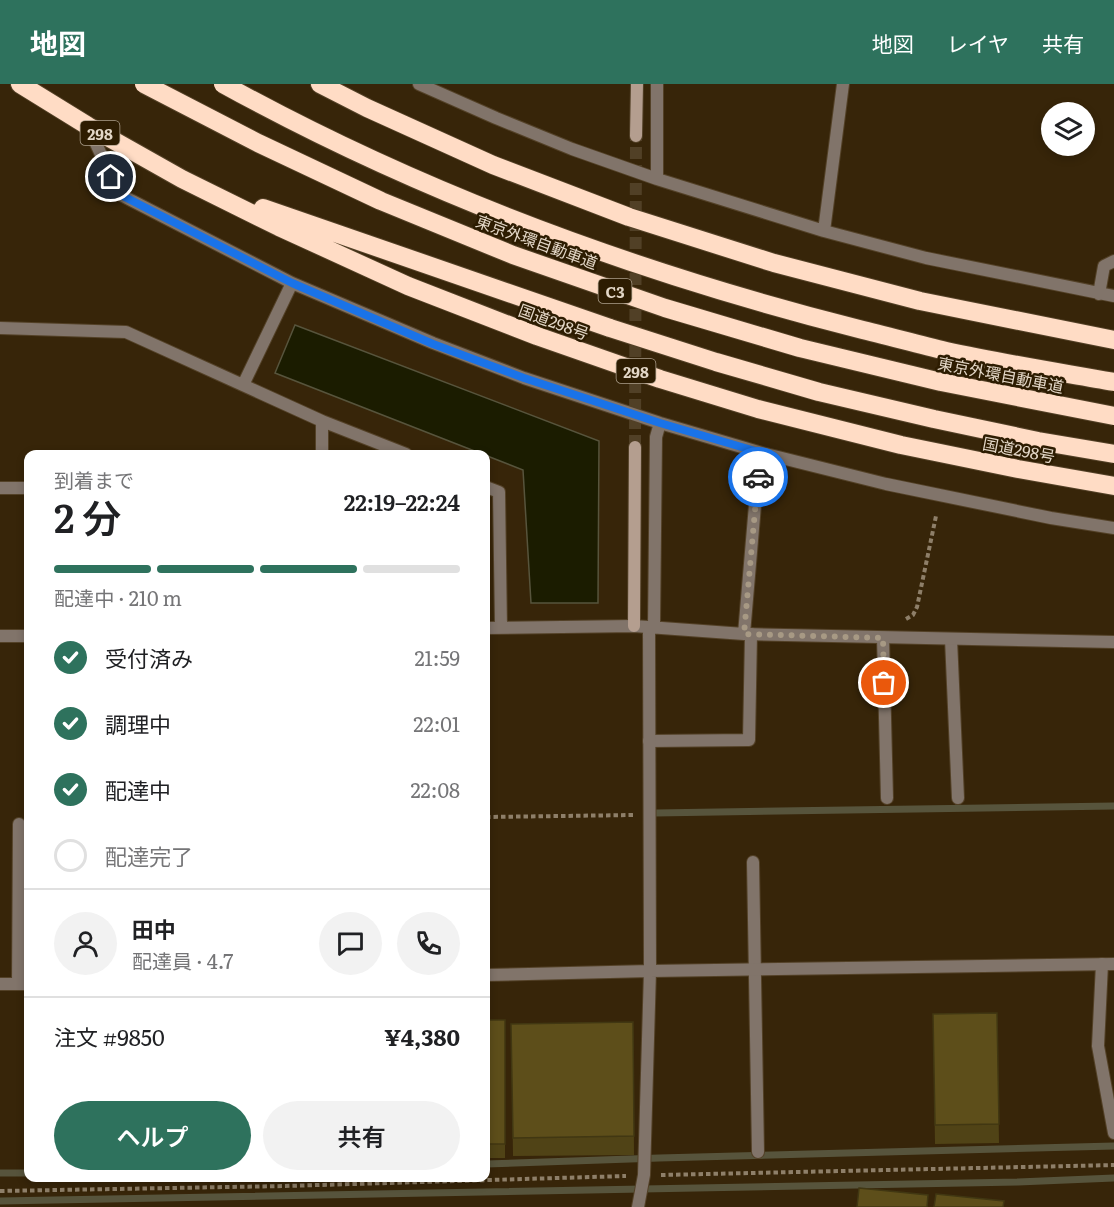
<!DOCTYPE html>
<html lang="ja">
<head>
<meta charset="utf-8">
<style>
  body { margin:0; font-family:Literata,"Noto Sans JP",serif; background:#f2f2f2; color:#202124; height:100vh; display:flex; flex-direction:column; font-size:22px; white-space:nowrap }
  * { box-sizing:border-box; margin:0 }
  p { font-size:20px; color:#757577 }
  .icon { flex:none; width:33px; height:33px; fill:none; stroke:currentColor; stroke-width:2; stroke-linecap:round; stroke-linejoin:round }
  .map { position:relative; flex:1; overflow:hidden }
  .panel { position:absolute; left:24px; top:366px; width:466px; height:732px; display:flex; flex-direction:column; background:#fff; border-radius:12px; box-shadow:0 3px 9px #0003 }
  .panel>* { flex:none }
  .fabs { position:absolute; left:1041px; top:18px; display:grid; gap:12px }
  .fabs a { display:grid; place-items:center; width:54px; height:54px; border-radius:50%; background:#fff; box-shadow:0 3px 9px #0003; font-size:30px }
  .pin { position:absolute; display:grid; place-items:center; width:51px; height:51px; color:#fff; margin:-26px; border:3px solid #fff; border-radius:50%; box-shadow:0 2px 6px #0007 }
  .courier { position:absolute; display:grid; place-items:center; width:60px; height:60px; margin:-30px; border:4px solid #1a73e8; border-radius:50%; background:#fff; color:#222; box-shadow:0 2px 8px #0007 }
  .headline em { font-style:normal; font-weight:600 }
  .headline div { display:flex; flex-direction:column-reverse }
  .headline { display:flex; align-items:center; justify-content:space-between; height:102px; padding:0 30px }
  h1 { font-size:39px; font-weight:600; line-height:45px }
  .bar { display:grid; grid-template-columns:repeat(4,1fr); gap:9px 6px; align-content:center; height:72px; padding:0 30px }
  .bar i { height:8px; border-radius:4px; background:#e0e0e0 }
  .bar .selected { background:#2e725d }
  .bar p { grid-column:span 4 }
  .line { display:flex; align-items:center; gap:15px; padding:0 30px; border-top:2px solid #e0e0e0 }
  .line div { flex:1 }
  .round { display:grid; place-items:center; flex:none; width:63px; height:63px; border-radius:32px; background:#f2f2f2 }
  ol { padding:0 30px; list-style:none }
  li { display:flex; align-items:center; gap:18px; height:66px }
  li p { margin-inline-start:auto }
  li .icon { padding:6px; border-radius:50%; background:#2e725d; color:#fff; stroke-width:4 }
  li:last-child { color:#757577 }
  li i { width:33px; height:33px; border:3px solid #e0e0e0; border-radius:50% }
  .action { display:flex; gap:12px; margin-top:auto; padding:12px 30px }
  .action a { flex:1; height:69px; border-radius:36px; background:#2e725d; color:#fff; font-size:24px; font-weight:600; line-height:69px; text-align:center }
  .action a+a { background:#f2f2f2; color:#202124 }
  header { display:flex; align-items:center; gap:36px; box-sizing:border-box; height:84px; padding:0 30px; background:#2e725d; color:#fff }
  header strong { font-size:28px }
  nav { display:flex; gap:33px; margin-inline-start:auto; font-size:21px }
  .map>svg:first-child { display:block }
  .water { fill:#1b1c00; stroke:#57543c; stroke-width:1.5 }
  .lines { fill:none; stroke-linecap:round; stroke-linejoin:round }
  .stream { stroke:#57543c; stroke-width:7 }
  .secondary-tunnel { stroke:#514026; stroke-width:12; stroke-dasharray:12 6; stroke-linecap:butt }
  .lane-casing { stroke:#534127; stroke-width:14 }
  .street-casing { stroke:#534127; stroke-width:14 }
  .secondary-casing { stroke:#534127; stroke-width:14 }
  .highway-casing { stroke:#534127; stroke-width:20 }
  .path { stroke:#8e7f69; stroke-width:4; stroke-dasharray:4.5 3; stroke-linecap:butt }
  .lane { stroke:#81746a; stroke-width:12 }
  .street { stroke:#81746a; stroke-width:12 }
  .secondary { stroke:#b49e8f; stroke-width:12 }
  .highway { stroke:#ffdcc5; stroke-width:18 }
  .highway-bridge-casing { stroke:#534127; stroke-width:20; stroke-linecap:butt }
  .highway-bridge { stroke:#ffdcc5; stroke-width:18 }
  .wall { fill:#504316 }
  .building { fill:#5d4e1a; stroke:#413712; stroke-width:1.5 }
  .done { stroke:#a79984; stroke-width:6; stroke-dasharray:0 10.8 }
  .route { stroke:#1a73e8; stroke-width:8 }
  .labels { text-anchor:middle; dominant-baseline:central; stroke-width:5; stroke-linejoin:round; paint-order:stroke }
  .shield { fill:#2d1c01; stroke:#ac9f8c; stroke-width:1.5 }
  .shield-label { font-size:15px; font-weight:bold; fill:#e3d7c7 }
  .street-label { font-size:16px; fill:#e3d7c7; stroke:#2d1c01 }
</style>
</head>
<body>
<header>
<strong>地図</strong>
<nav><a>地図</a><a>レイヤ</a><a>共有</a></nav>
</header>
<div class="map">
<svg width="1114" height="1123" viewBox="0 0 1114 1123">
  <rect width="100%" height="100%" fill="#372509"/>
  <path class="water" d="M295,241L599,357L598,519H531L523,386L275,289Z"/>
  <g class="lines">
    <path class="stream" d="M655,729L1114,722
      M486,1080L659,1074L1114,1062
      M0,1089H28
      M0,1117L1018,1098L1114,1094"/>
    <path class="secondary-tunnel" d="M635,363L636,52"/>
    <defs>
      <path id="lane" d="M883,554L887,714
        M951,555L958,714
        M649,657L749,656L751,550
        M753,778L758,1068
        M1102,880L1098,962L1114,1049
        M18,900L19,740"/>
      <path id="street" d="M419,0L496,34L572,65L657,95L824,147L926,174L1114,212
        M88,42L119,110L292,199L433,259L524,294L660,339L762,369L886,400L1051,434L1114,444
        M657,95V0
        M824,147L843,0
        M1099,210L1104,182L1114,177
        M0,244L126,248L322,337V370
        M243,301L292,199
        M322,337L406,370
        M486,403L499,408L501,544
        M0,404H28
        M654,543L656,353L660,339
        M486,544L634,542L744,550L1114,558
        M744,550L758,386L762,369
        M0,552H28
        M486,891L650,887L1114,880
        M0,900H28
        M638,1123L644,1091L650,887L649,543"/>
      <path id="secondary" d="M636,52L637,0
        M634,542L635,363"/>
      <path id="highway" d="M20,0L88,42L182,95L279,143L408,202L537,252L660,295L758,325L901,361L1018,385L1114,402
        M320,0L367,24L493,81L629,133L774,179L920,217L1114,256
        M263,124L610,244"/>
    </defs>
    <use href="#lane" class="lane-casing"/>
    <use href="#street" class="street-casing"/>
    <use href="#secondary" class="secondary-casing"/>
    <use href="#highway" class="highway-casing"/>
    <path class="path" d="M906,535L913,531L917,523L936,432
      M486,733L634,731
      M661,1091L1114,1081
      M0,1107L285,1102L626,1092"/>
    <use href="#lane" class="lane"/>
    <use href="#street" class="street"/>
    <use href="#secondary" class="secondary"/>
    <use href="#highway" class="highway"/>
    <defs>
      <path id="highway-bridge" d="M144,0L258,59L381,117L513,171L665,224L800,264L941,298L1114,332
        M223,0C422,110 638,189 859,245C888,252 917,260 946,267C1001,279 1058,288 1114,298
        M610,244L716,278L819,308L934,335L1038,357L1114,370"/>
    </defs>
    <use href="#highway-bridge" class="highway-bridge-casing"/>
    <use href="#highway-bridge" class="highway-bridge"/>
  </g>
  <path class="wall" d="M997,929L999,1059L935,1060L933,930Z
    M486,936H505V1074H486Z
    M633,938L634,1071L513,1072L511,940Z"/>
  <path class="building" d="M997,929L999,1040L935,1041L933,930Z
    M486,936H505V1060H486Z
    M633,938L634,1052L513,1054L511,940Z
    M859,1104L928,1111L927,1123H857Z
    M936,1110L1004,1117L1003,1123H934Z"/>
  <g class="lines">
    <path class="done" d="M758,393L744,550L883,554L884,599"/>
    <path class="route" d="M111,93L119,110L292,199L433,260L524,294L615,324L660,339L762,369L758,393"/>
  </g>
  <g class="labels">
    <g class="shield">
      <rect x="80.5" y="37" width="39" height="24" rx="4.5"/>
      <rect x="598.5" y="195" width="33" height="24" rx="4.5"/>
      <rect x="616.5" y="275" width="39" height="24" rx="4.5"/>
    </g>
    <g class="shield-label">
      <text x="100" y="49">298</text>
      <text x="615" y="207">C3</text>
      <text x="636" y="287">298</text>
    </g>
    <g class="street-label">
      <text transform="translate(537 157) rotate(20)">東京外環自動車道</text>
      <text transform="translate(554 237) rotate(20)">国道298号</text>
      <text transform="translate(1001 290) rotate(11)">東京外環自動車道</text>
      <text transform="translate(1019 365) rotate(11)">国道298号</text>
    </g>
  </g>
</svg>
<div class="fabs">
<a><svg class="icon" aria-label="layers" viewBox="0 0 24 24"><path d="M12 4l9 5-9 5-9-5zM3 14l9 5 9-5"/></svg></a>
</div>
<div class="pin" style="left:884px;top:599px;background:#ea580c"><svg class="icon" aria-label="bag" viewBox="0 0 24 24"><path d="M5 8h14l-1 12H6zM9 8a3 3 0 0 1 6 0"/></svg></div>
<div class="pin" style="left:111px;top:93px;background:#1f2937"><svg class="icon" aria-label="home" viewBox="0 0 24 24"><path d="M3 11l9-7 9 7M6 9v11h12V9"/></svg></div>
<div class="courier" style="left:758px;top:393px"><svg class="icon" aria-label="car" viewBox="0 0 24 24"><path d="M5 17H2v-5l4-1 3-4h7l3 4 3 1v5h-3M9 17h6M6 11h13"/><circle cx="7" cy="17" r="2"/><circle cx="17" cy="17" r="2"/></svg></div>
<section class="panel">
<div class="headline"><div><h1>2 分</h1><p>到着まで</p></div><em>22:19–22:24</em></div>
<div class="bar"><i class="selected"></i><i class="selected"></i><i class="selected"></i><i></i><p>配達中 · 210 m</p></div>
<ol>
<li><svg class="icon" aria-label="check" viewBox="0 0 24 24"><path d="M5 12l5 5 9-10"/></svg>受付済み<p>21:59</p></li>
<li><svg class="icon" aria-label="check" viewBox="0 0 24 24"><path d="M5 12l5 5 9-10"/></svg>調理中<p>22:01</p></li>
<li><svg class="icon" aria-label="check" viewBox="0 0 24 24"><path d="M5 12l5 5 9-10"/></svg>配達中<p>22:08</p></li>
<li><i></i>配達完了</li>
</ol>
<div class="line" style="height:108px"><a class="round"><svg class="icon" aria-label="person" viewBox="0 0 24 24"><circle cx="12" cy="8" r="4"/><path d="M4 21q1-7 8-7t8 7"/></svg></a><div><b>田中</b><p>配達員 · 4.7</p></div><a class="round"><svg class="icon" aria-label="chat" viewBox="0 0 24 24"><path d="M4 5h16v11H9l-5 4z"/></svg></a><a class="round"><svg class="icon" aria-label="phone" viewBox="0 0 24 24"><path d="M5 4h4l2 5-3 2q2 4 5 5l2-3 5 2v4C11 20 4 13 5 4z"/></svg></a></div>
<div class="line" style="height:78px"><div>注文 #9850</div><b>¥4,380</b></div>
<div class="action"><a>ヘルプ</a><a>共有</a></div>
</section>
</div>
</body>
</html>
